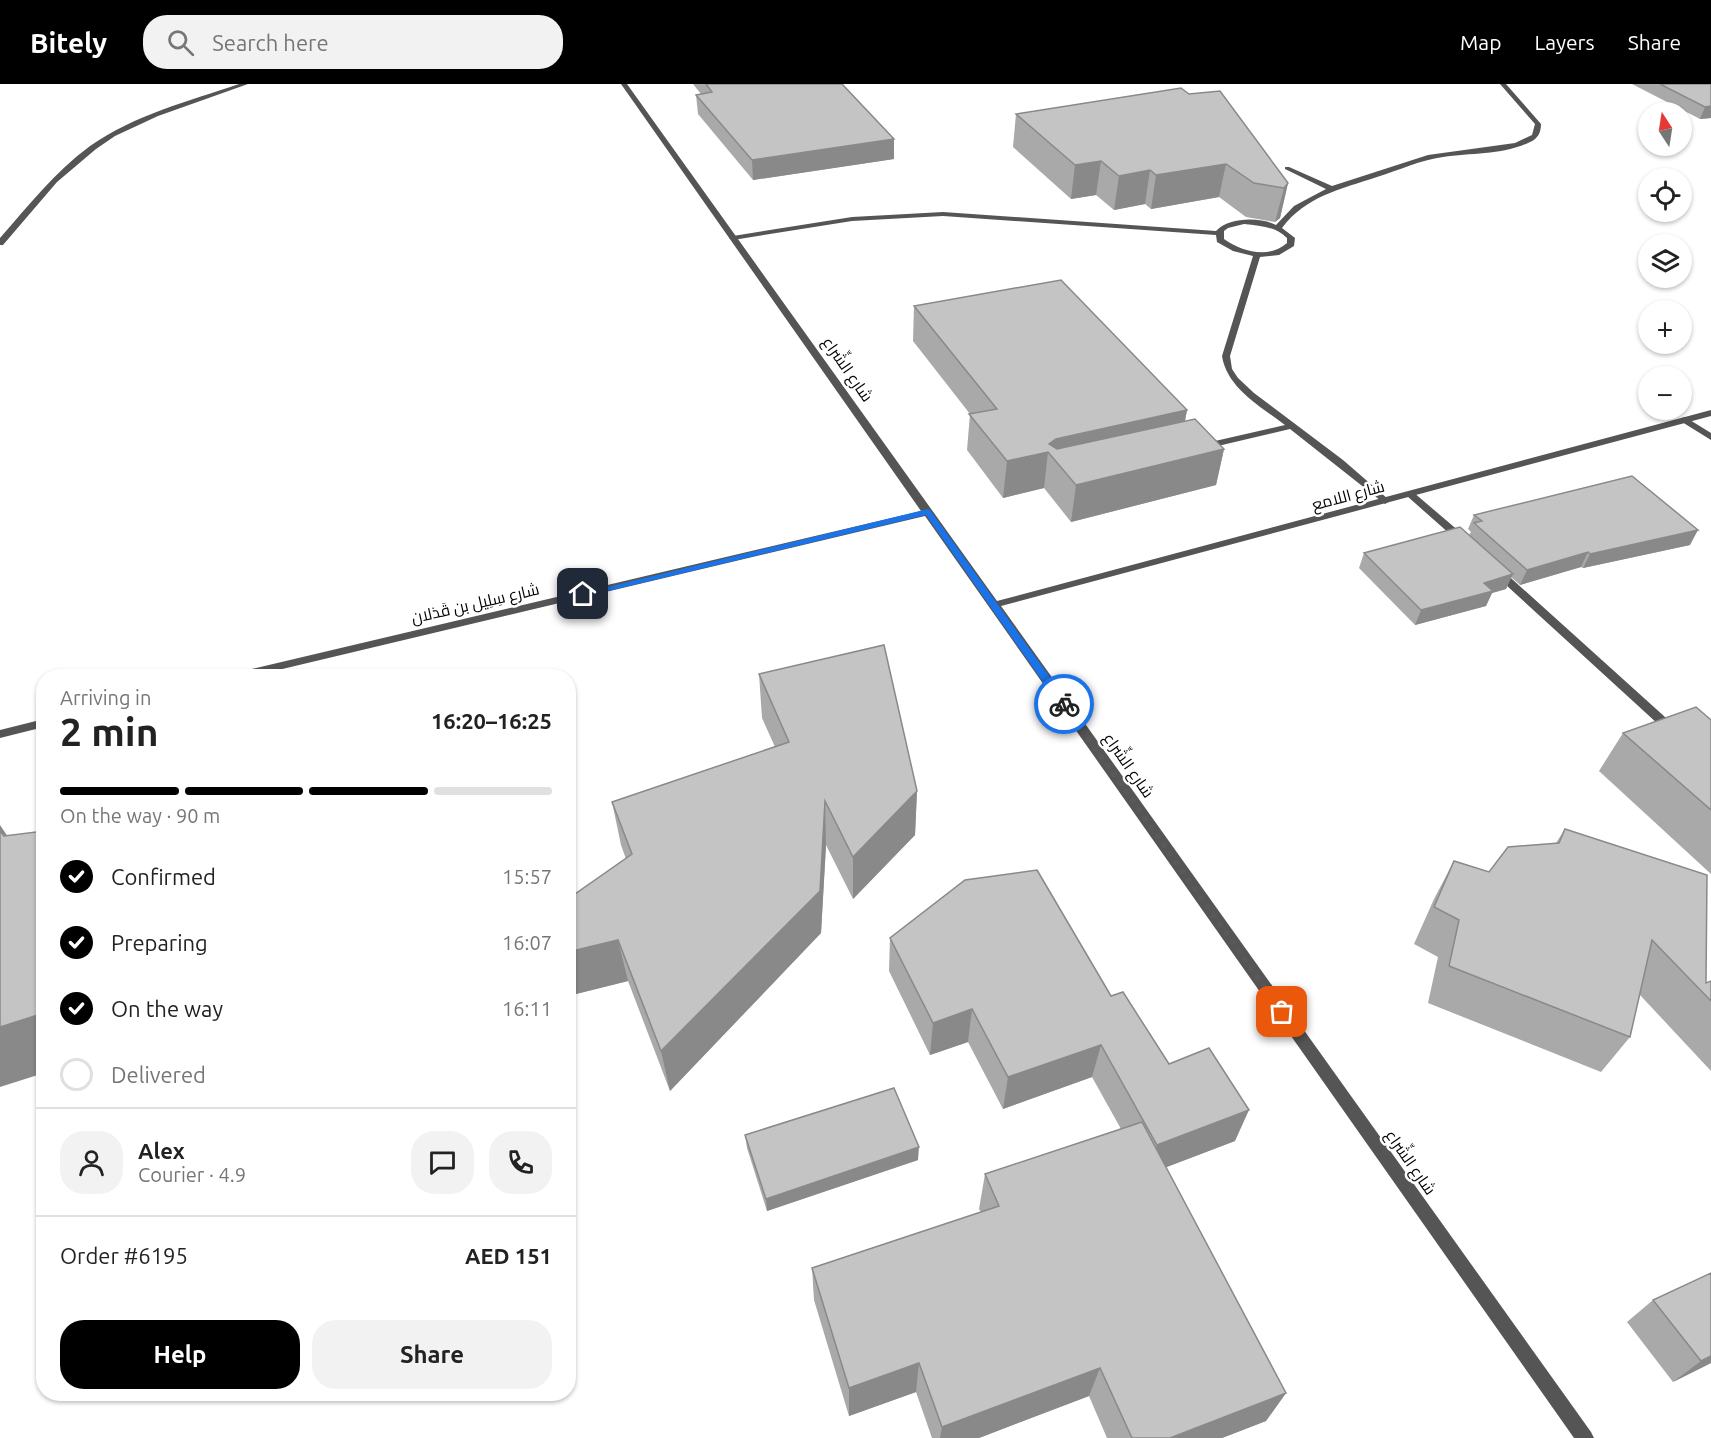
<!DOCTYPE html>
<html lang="en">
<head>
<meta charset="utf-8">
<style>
  body { margin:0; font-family:Ubuntu,Cairo,sans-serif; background:#f2f2f2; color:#222; height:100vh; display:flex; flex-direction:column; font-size:22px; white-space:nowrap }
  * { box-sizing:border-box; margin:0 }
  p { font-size:20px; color:#767676 }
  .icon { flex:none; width:33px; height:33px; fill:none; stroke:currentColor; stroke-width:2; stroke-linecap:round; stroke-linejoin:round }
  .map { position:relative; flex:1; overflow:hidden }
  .side { position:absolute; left:36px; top:585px; width:540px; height:732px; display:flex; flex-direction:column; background:#fff; border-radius:24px; box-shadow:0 2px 4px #0004 }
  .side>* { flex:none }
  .needle { width:39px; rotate:348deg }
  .fabs { position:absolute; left:1638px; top:18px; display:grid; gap:12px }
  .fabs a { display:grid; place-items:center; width:54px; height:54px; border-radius:50%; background:#fff; box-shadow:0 2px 4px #0004; font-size:30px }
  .pin { position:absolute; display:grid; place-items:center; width:51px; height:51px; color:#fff; margin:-26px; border-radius:12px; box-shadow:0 3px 9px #0006 }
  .courier { position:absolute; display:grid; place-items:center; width:60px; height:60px; margin:-30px; border:4px solid #1a73e8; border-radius:50%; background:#fff; color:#222; box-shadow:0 2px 8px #0007 }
  .headline em { font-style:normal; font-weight:600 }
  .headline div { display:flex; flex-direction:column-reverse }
  .headline { display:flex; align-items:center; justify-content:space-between; height:102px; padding:0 24px }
  h1 { font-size:39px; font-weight:600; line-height:45px }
  .bar { display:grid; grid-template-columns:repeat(4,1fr); gap:9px 6px; align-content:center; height:72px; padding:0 24px }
  .bar i { height:8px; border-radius:4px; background:#e0e0e0 }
  .bar .current { background:#000 }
  .bar p { grid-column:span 4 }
  .line { display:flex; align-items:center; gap:15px; padding:0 24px; border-top:2px solid #e0e0e0 }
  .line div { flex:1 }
  .round { display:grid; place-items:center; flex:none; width:63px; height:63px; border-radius:24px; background:#f2f2f2 }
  ol { padding:0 24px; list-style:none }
  li { display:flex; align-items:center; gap:18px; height:66px }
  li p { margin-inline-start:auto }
  li .icon { padding:6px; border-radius:50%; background:#000; color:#fff; stroke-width:4 }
  li:last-child { color:#767676 }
  li i { width:33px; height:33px; border:3px solid #e0e0e0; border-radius:50% }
  .cta { display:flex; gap:12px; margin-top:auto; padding:12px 24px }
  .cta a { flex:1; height:69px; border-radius:24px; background:#000; color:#fff; font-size:24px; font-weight:600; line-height:69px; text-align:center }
  .cta a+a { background:#f2f2f2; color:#222 }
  header { display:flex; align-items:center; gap:36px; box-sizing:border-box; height:84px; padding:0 30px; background:#000; color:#fff }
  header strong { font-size:28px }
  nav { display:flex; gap:33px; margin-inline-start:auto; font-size:21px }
  .search { width:420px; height:54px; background:#f2f2f2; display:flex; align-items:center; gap:15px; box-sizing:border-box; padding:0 21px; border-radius:24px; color:#767676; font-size:22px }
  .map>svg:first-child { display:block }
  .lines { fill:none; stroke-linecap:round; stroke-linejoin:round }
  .lane { fill:#555; fill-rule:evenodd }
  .street { fill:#555; fill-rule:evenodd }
  .wall { fill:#a9a9a9 }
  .shaded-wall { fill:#898989 }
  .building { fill:#c4c4c4; stroke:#898989; stroke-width:1.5 }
  .route { fill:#1a73e8 }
  .done { stroke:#595959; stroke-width:6; stroke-dasharray:0 10.8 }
  .labels { text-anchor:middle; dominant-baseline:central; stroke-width:5; stroke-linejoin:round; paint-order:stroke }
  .street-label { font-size:16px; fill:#000; stroke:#fff }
</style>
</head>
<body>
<header>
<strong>Bitely</strong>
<div class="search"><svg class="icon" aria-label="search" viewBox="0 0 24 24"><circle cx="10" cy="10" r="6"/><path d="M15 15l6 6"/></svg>Search here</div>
<nav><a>Map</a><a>Layers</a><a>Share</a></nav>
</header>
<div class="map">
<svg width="1711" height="1354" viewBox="0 0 1711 1354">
  <rect width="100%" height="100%" fill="#fff"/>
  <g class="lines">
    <path class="lane" d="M1500,0H1506L1541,40C1541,48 1538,55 1530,58C1504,71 1471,69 1443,73C1420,76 1400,86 1377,93C1341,105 1306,112 1282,144L1295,154L1294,162L1279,171L1260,173L1230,272L1232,285L1238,294L1254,309L1343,376L1388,415L1390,417L1385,420L1290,345L1205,365L1200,362L1202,360L1285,341C1260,322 1227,304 1222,272L1253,172L1233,167L1217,158L1216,151L943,132L852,137L733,156L729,154L733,152L852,133L943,128L1216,147C1229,133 1260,133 1276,141L1294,122L1326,105L1285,85V83H1289L1332,102L1428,71L1515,59L1532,51L1535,40ZM1244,140C1260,142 1275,142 1287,154V159C1269,175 1242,168 1224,155V147L1228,144Z
      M1685,333L1711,349V356L1682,338V334Z
      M1410,407L1413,408L1467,454V458H1459L1407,412V408Z
      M1498,485L1502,486L1665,633H1679L1681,636L1679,639L1658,640L1494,490L1493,488Z"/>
    <path class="street" d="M239,0H248L158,32L115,52L96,65L57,98L3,161H0V154C28,122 55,88 90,62C134,31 189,17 239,0Z
      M621,0H627L997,517L1711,326V332L1001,522L1591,1348L1594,1354H1574L925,432L253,592H234L235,589L239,588L921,427Z
      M44,635V643L0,654V646Z"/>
  </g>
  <path class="wall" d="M693,0H842L894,75L753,96L698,30L696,11L701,10Z
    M1632,0H1711V34L1700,35Z
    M1181,4L1288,99L1280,134L1275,138L1246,133L1219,113L1151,125L1145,120L1114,126L1096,111L1071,115L1013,63L1016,30Z
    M914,222L1187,326L1185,337L1224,365L1216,401L1071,438L1044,404L1003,414L967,366L970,330L913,257Z
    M1474,431L1690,461L1583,484L1581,483L1520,501L1511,493L1506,505L1492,509L1486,522L1415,541L1359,484L1364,469L1469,451L1471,448L1468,445Z
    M759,590L917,707L915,751L853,815L826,761L821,849L670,1007L628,897L568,912L626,775L621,761L612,718L775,663L762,634Z
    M1711,636V790L1599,687L1623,649Z
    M1565,745L1706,899L1711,897V987L1640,911L1630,953L1601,988L1428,919L1438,873L1414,860L1434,815L1454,777L1489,788L1556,759Z
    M890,854L1111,912L1235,1057L1166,1083L1286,1309L1266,1337L1222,1354H1107L1089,1312L979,1354H932L916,1308L849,1332L814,1216L812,1184L981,1128L979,1125L985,1090L1121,1045L1092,993L1003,1025L968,958L930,971L889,887Z
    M745,1051L918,1076L767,1127L747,1064Z
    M1653,1216L1711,1279L1673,1298L1627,1238Z"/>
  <path class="shaded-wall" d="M1711,22V34L1700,35L1705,23Z
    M894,55V75L753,96L752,76Z
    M1101,77L1096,111L1071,115L1075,81Z
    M1226,80L1219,113L1151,125L1156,91Z
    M1150,86L1145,120L1114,126L1119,92Z
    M1288,99L1280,134L1275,138L1284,104Z
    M1187,326L1180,362L1065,388L1049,360L1056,355Z
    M1224,365L1216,401L1071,438L1076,401Z
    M1048,368L1044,404L1003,414L1007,377Z
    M1698,446L1690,461L1583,484L1590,470Z
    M1588,468L1581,483L1520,501L1527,486Z
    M1513,490L1506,505L1492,509L1486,522L1415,541L1421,526L1484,499Z
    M917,707L915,751L853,815V773Z
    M825,717L826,761L821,849L670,1007L661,967Z
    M0,741L41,802L0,747Z
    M618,856L628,897L568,912V868Z
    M972,925L968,958L930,971L933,939Z
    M44,929V989L0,1003V943Z
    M1101,961L1092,993L1003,1025L1008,993Z
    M1249,1026L1235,1057L1146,1091L1157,1061Z
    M919,1063L918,1076L767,1127L766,1115Z
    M1711,1272V1279L1673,1298L1701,1277Z
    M919,1279L916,1308L849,1332V1304Z
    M1100,1284L1089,1312L979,1354H940L942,1343Z
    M1286,1309L1266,1337L1222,1354H1170Z"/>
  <path class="building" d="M706,0H842L894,55L752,76L696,11L712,8Z
    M1660,0H1711V22L1705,23Z
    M1181,4L1189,10L1220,7L1288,99L1284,104L1254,99L1226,80L1156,91L1150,86L1119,92L1101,77L1075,81L1016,30Z
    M1061,196L1187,326L1056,355L1049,360L1057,365L1195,335L1224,365L1076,401L1048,368L1007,377L969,330L997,325L914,222Z
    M1632,392L1698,446L1590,470L1588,468L1527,486L1474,439L1482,437L1474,431Z
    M1460,443L1513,490L1484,499L1493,507L1421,526L1364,469Z
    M884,561L917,707L853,773L825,717L820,807L661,967L618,856L568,868V815L632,770L612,718L789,658L759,590Z
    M1696,623L1711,636V726L1623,649Z
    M1565,745L1707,791L1706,899L1711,897V917L1652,856L1630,953L1449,882L1459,836L1434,823L1454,777L1489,788L1508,763L1559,759Z
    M0,747L4,752L44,747V929L0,943Z
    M1037,786L1111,912L1123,908L1169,980L1209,964L1249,1026L1157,1061L1101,961L1008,993L972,925L933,939L890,854L965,796Z
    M894,1004L919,1063L766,1115L745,1051Z
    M1142,1038L1286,1309L1170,1354H1132L1100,1284L942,1343L919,1279L849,1304L812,1184L999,1122L985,1090Z
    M1711,1189V1272L1701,1277L1653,1216Z"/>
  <path class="route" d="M928,425L930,426L1067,617V622H1060L926,431L583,513L579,510Z"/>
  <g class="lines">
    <path class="done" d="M1064,620L1282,928"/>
  </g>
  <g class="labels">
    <g class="street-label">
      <text transform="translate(848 285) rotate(55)">شارع الشِّراع</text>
      <text transform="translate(1348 411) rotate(-15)">شارع اللامع</text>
      <text transform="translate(475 519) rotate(-13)">شارع سِلِيل بن قَذلان</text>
      <text transform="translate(1129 681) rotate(55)">شارع الشِّراع</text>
      <text transform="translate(1411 1078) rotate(55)">شارع الشِّراع</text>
    </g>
  </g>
</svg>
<div class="fabs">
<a><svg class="needle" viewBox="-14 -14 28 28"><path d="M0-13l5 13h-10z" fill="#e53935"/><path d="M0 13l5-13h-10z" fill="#767676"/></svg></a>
<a><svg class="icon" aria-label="locate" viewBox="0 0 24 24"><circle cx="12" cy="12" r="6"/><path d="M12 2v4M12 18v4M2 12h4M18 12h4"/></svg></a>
<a><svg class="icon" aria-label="layers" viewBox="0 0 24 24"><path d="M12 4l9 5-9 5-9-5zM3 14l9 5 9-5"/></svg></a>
<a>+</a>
<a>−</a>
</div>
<div class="pin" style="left:1282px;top:928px;background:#ea580c"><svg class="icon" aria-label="bag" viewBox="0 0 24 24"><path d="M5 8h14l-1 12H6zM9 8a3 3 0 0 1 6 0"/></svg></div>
<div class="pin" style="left:583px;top:510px;background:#1f2937"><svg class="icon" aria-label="home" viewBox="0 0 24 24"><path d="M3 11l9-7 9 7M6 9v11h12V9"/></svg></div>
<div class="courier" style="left:1064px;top:620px"><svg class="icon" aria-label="bike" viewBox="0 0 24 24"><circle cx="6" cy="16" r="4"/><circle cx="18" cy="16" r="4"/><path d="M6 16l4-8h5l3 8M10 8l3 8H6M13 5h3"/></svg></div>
<section class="side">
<div class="headline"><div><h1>2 min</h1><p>Arriving in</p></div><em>16:20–16:25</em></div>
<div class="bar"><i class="current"></i><i class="current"></i><i class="current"></i><i></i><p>On the way · 90 m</p></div>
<ol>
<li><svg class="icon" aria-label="check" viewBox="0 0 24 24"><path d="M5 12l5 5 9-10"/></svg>Confirmed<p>15:57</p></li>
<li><svg class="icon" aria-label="check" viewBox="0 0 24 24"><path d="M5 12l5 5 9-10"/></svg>Preparing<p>16:07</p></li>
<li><svg class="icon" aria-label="check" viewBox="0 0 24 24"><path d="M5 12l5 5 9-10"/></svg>On the way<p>16:11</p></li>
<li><i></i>Delivered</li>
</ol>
<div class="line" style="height:108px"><a class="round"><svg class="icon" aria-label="person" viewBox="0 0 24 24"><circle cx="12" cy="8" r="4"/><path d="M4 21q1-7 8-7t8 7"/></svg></a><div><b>Alex</b><p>Courier · 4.9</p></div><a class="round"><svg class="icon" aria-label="chat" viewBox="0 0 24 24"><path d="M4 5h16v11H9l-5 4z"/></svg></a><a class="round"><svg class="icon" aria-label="phone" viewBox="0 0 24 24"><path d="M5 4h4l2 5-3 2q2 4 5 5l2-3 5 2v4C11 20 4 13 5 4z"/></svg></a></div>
<div class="line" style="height:78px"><div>Order #6195</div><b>AED 151</b></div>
<div class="cta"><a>Help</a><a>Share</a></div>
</section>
</div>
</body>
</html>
